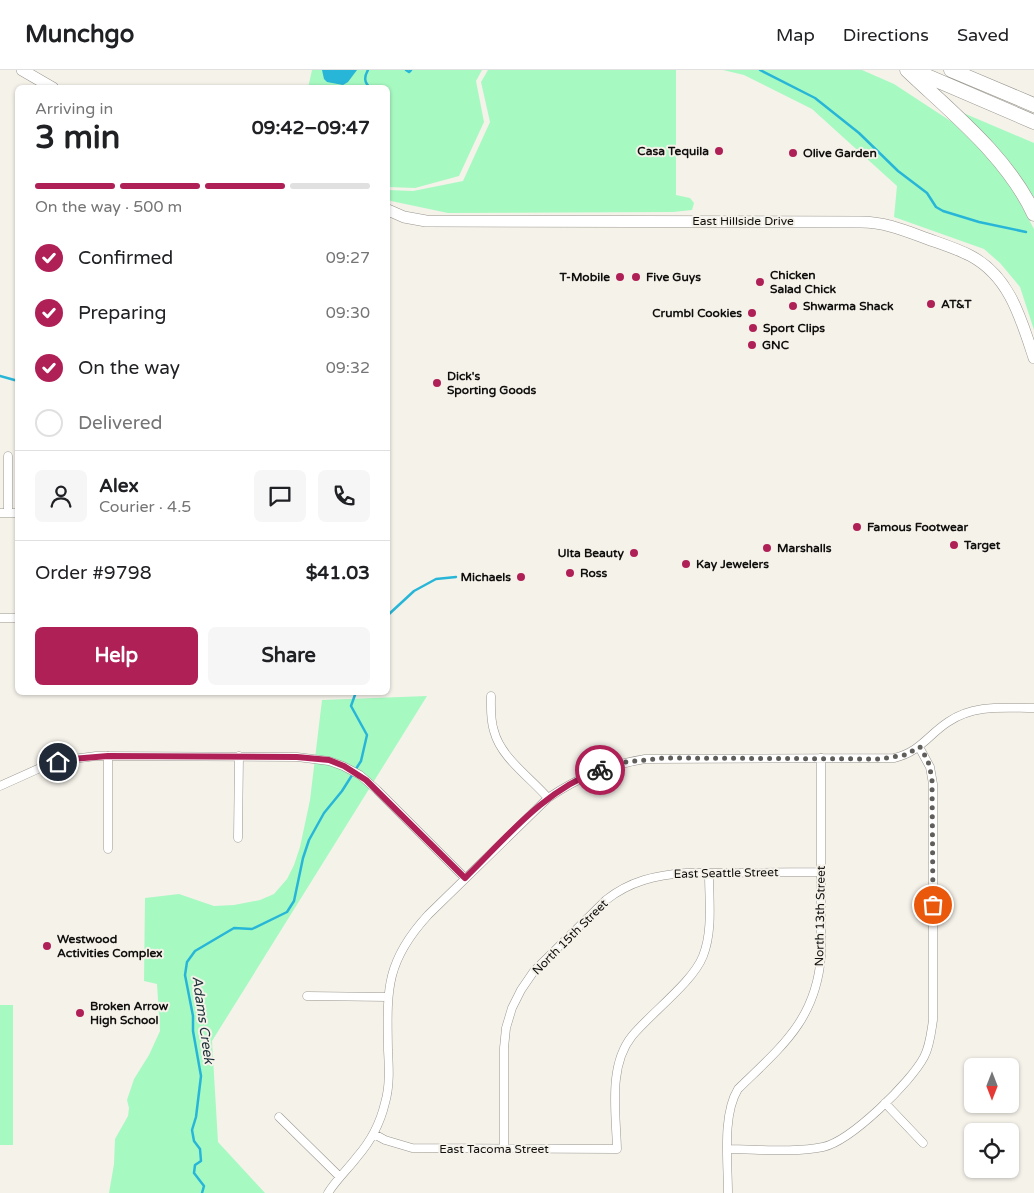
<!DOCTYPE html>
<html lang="en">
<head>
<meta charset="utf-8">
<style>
  body { margin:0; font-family:"Varela Round",sans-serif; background:#f6f6f6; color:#202124; height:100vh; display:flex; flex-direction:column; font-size:19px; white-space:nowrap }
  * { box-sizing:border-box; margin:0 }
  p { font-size:16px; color:#757577 }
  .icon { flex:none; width:28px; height:28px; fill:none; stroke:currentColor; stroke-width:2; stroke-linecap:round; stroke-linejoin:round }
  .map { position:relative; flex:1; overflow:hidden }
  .sheet { position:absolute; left:15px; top:15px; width:375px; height:610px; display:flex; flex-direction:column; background:#fff; border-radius:8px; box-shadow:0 1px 4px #0004 }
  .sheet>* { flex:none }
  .needle { width:32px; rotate:180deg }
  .buttons { position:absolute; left:964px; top:988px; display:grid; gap:10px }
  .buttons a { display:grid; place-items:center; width:55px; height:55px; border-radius:8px; background:#fff; box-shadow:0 1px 4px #0004; font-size:25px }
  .pin { position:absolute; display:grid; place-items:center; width:42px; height:42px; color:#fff; margin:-21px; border:2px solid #fff; border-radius:50%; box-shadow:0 1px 5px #0007 }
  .courier { position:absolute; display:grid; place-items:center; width:50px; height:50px; margin:-25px; border:4px solid #af2057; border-radius:50%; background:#fff; color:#222; box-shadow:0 1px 6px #0007 }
  .headline em { font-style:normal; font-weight:700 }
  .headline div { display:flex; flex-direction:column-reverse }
  .headline { display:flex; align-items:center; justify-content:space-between; height:85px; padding:0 20px }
  h1 { font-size:32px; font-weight:700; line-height:38px }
  .bar { display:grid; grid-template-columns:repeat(4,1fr); gap:8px 5px; align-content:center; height:60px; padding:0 20px }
  .bar i { height:6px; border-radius:4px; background:#e0e0e0 }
  .bar .selected { background:#af2057 }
  .bar p { grid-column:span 4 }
  .line { display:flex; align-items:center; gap:12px; padding:0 20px; border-top:1px solid #e0e0e0 }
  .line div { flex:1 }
  .round { display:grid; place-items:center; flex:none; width:52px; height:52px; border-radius:8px; background:#f6f6f6 }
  ol { padding:0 20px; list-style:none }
  li { display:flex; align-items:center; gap:15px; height:55px }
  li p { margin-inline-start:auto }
  li .icon { padding:5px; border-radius:50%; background:#af2057; color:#fff; stroke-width:4 }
  li:last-child { color:#757577 }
  li i { width:28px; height:28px; border:2px solid #e0e0e0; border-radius:50% }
  .action { display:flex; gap:10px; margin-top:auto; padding:10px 20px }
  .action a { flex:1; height:58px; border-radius:8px; background:#af2057; color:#fff; font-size:20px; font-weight:700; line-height:58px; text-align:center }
  .action a+a { background:#f6f6f6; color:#202124 }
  header { display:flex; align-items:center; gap:30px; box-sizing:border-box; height:70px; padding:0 25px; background:#fff; border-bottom:1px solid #e0e0e0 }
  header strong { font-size:24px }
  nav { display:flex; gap:28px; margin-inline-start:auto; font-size:18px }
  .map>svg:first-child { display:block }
  .green { fill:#a7f9c2 }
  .water { fill:#28b6d8 }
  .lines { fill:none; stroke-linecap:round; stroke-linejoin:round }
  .stream { stroke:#28b6d8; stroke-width:2.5 }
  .street-casing { stroke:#99968e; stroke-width:9 }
  .secondary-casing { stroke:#99968e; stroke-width:12 }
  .highway-casing { stroke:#99968e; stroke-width:15 }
  .street { stroke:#fff; stroke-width:8 }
  .secondary { stroke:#fff; stroke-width:11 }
  .highway { stroke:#fff; stroke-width:14 }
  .done { stroke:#605e5a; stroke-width:5; stroke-dasharray:0 9 }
  .route { stroke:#af2057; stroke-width:6 }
  .poi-dot { fill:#af2057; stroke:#f5f2ea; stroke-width:2 }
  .labels { text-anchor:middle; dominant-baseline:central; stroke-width:4; stroke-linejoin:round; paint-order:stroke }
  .poi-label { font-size:12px; font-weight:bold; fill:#100f0d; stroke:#f5f2ea; text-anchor:start }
  .street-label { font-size:12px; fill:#100f0d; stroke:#f5f2ea }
  .water-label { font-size:14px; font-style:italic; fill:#1d333a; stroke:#f5f2ea }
</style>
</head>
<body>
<header>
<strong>Munchgo</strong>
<nav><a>Map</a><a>Directions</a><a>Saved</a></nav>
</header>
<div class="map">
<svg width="1034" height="1123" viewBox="0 0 1034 1123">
  <rect width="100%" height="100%" fill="#f5f2ea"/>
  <path class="green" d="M312,0H482L476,11L484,52L459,106L415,118L388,117V18H308Z
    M488,0H676V125L690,128L694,133L692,140L673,142L448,143L391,131L388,129V120L413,121L463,111L490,52L481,12Z
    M723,0H862L894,14L952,52L984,83L1008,111L1034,159V260L1020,217L1000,193L984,179L894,147L897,116L812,39L744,5Z
    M961,42L1034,73V132Z
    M427,626L212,971L218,1072L265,1123H109L114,1094L115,1069L128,1046L129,1038L127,1030L134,1009L149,985L160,961L157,914L144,911L145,828L179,824L214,836L234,835L260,830L274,824L287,809L294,795L300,777L310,730L322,630Z
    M0,935H13V1075H0Z"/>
  <path class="water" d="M322,0H357L348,12L343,15L327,12L324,9Z"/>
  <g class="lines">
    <path class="stream" d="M368,0C364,7 364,12 370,18
      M406,0L409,2L411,0
      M760,0L815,28L859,63L898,101L927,123L936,137L943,141L979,152L1026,162
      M0,306L18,311
      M388,545L414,521L436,509L456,507
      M202,1123L204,1116L194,1103L195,1095L201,1091L200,1079L194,1071L192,1060L196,1047L201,1006L193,961V946L185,905L187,892L195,881L234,858L252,859L287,842L294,831L303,788L309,770L324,743L342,721L361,691L367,665L351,636L356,622"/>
    <defs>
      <path id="street" d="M8,386V443
        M0,443H18
        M0,548H18
        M491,626C491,637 490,649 494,661C501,688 530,707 548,728
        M108,686V779
        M0,716L49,694L73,689L96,686L297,687L329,691L343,696L360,705L377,720L465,808
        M238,768L239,686
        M307,926L388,927
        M885,1033L923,1073
        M279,1047L340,1107
        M374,1064L385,1070L412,1078L617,1079C616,1042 608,996 632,966C651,943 693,912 703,886C713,861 709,830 709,803
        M504,1079V978L506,958L512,938L521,920L534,901L606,830C630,811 656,805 686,803L821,802
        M728,1079C758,1079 794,1083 823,1077C851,1071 911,1012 924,987C930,976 931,963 933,950V714L930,697L919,677
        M328,1123C336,1110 348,1099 357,1087C371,1071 380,1054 385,1033C390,1016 389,998 388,980C387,920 385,892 428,845L548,728C579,707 608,695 645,689L894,688C920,682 928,665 948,652C974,634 1004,638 1034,638
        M728,1123C728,1092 722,1045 738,1019C781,977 816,950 821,886V688"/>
      <path id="secondary" d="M22,0L53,18
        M388,140L404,147L426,151L861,152C885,152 906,161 928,169C942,174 958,179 971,186C1010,207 1021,249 1034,288"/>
      <path id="highway" d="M907,0C952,43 1007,86 1034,144
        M913,0L1034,52
        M951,0L1034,35"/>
    </defs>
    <use href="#street" class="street-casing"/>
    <use href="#secondary" class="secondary-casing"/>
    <use href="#highway" class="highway-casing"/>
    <use href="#street" class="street"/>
    <use href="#secondary" class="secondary"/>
    <use href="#highway" class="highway"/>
  </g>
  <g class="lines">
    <path class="done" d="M600,700L626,692L664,688L880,689L905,685L920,677L928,691L932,708L933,835"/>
    <path class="route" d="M58,692L72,689L108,686L297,687L329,690L344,696L366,710L465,808C506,768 544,720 600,700"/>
  </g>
  <g class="poi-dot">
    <circle cx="719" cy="81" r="5"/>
    <circle cx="793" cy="83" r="5"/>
    <circle cx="620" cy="207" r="5"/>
    <circle cx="636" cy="207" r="5"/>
    <circle cx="760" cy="212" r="5"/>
    <circle cx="931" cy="234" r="5"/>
    <circle cx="793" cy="236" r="5"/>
    <circle cx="752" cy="243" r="5"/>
    <circle cx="753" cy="258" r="5"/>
    <circle cx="752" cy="275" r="5"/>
    <circle cx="437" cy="313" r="5"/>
    <circle cx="857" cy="457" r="5"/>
    <circle cx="954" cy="475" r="5"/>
    <circle cx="767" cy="478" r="5"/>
    <circle cx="634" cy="483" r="5"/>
    <circle cx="686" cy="494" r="5"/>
    <circle cx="570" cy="503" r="5"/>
    <circle cx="521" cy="507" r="5"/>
    <circle cx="47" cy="876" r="5"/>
    <circle cx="80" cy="943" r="5"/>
  </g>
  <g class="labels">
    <g class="poi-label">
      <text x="709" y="81" text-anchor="end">Casa Tequila</text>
      <text x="803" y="83">Olive Garden</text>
      <text x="770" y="205">Chicken<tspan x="770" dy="14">Salad Chick</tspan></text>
      <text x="610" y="207" text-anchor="end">T-Mobile</text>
      <text x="646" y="207">Five Guys</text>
      <text x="941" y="234">AT&amp;T</text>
      <text x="803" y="236">Shwarma Shack</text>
      <text x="742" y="243" text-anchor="end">Crumbl Cookies</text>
      <text x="763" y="258">Sport Clips</text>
      <text x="762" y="275">GNC</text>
      <text x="447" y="306">Dick's<tspan x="447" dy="14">Sporting Goods</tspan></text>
      <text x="867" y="457">Famous Footwear</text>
      <text x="964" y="475">Target</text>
      <text x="777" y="478">Marshalls</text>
      <text x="624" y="483" text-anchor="end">Ulta Beauty</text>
      <text x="696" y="494">Kay Jewelers</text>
      <text x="580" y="503">Ross</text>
      <text x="511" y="507" text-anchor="end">Michaels</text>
      <text x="57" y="869">Westwood<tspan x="57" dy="14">Activities Complex</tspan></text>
      <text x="90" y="936">Broken Arrow<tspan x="90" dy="14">High School</tspan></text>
    </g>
    <g class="street-label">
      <text x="743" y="151">East Hillside Drive</text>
      <text transform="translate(726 803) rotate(-1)">East Seattle Street</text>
      <text transform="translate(820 846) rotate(-89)">North 13th Street</text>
      <text transform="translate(570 867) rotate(-45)">North 15th Street</text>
      <text x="494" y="1079">East Tacoma Street</text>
    </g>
    <g class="water-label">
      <text transform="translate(203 950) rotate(82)">Adams Creek</text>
    </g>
  </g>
</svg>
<div class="buttons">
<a><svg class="needle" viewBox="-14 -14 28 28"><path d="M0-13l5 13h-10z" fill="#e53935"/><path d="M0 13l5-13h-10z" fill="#757577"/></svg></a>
<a><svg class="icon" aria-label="locate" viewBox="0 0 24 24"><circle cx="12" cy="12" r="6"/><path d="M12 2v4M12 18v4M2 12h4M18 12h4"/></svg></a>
</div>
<div class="pin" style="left:933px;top:835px;background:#ea580c"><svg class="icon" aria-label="bag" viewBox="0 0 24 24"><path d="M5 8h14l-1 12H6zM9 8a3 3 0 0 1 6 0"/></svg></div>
<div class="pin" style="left:58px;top:692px;background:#1f2937"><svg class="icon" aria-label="home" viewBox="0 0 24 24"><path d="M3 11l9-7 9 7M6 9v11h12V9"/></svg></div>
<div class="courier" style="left:600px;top:700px"><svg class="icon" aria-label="bike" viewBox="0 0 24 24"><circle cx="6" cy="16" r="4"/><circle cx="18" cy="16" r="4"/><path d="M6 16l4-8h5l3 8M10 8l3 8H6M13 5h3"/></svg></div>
<section class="sheet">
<div class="headline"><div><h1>3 min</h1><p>Arriving in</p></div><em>09:42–09:47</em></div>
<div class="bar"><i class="selected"></i><i class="selected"></i><i class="selected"></i><i></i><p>On the way · 500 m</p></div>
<ol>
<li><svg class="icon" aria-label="check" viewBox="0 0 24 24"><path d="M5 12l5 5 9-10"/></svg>Confirmed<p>09:27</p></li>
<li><svg class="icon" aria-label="check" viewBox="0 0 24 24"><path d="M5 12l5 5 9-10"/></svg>Preparing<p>09:30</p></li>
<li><svg class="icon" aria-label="check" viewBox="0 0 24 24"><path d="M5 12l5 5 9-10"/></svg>On the way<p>09:32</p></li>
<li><i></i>Delivered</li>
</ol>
<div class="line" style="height:90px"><a class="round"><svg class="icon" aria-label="person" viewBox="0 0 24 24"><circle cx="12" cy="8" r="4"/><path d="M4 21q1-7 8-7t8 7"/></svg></a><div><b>Alex</b><p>Courier · 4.5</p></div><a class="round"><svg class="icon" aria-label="chat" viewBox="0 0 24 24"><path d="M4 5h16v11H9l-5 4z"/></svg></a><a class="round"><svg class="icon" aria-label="phone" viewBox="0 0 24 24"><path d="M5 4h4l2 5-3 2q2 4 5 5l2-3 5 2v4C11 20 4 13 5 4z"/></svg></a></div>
<div class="line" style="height:65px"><div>Order #9798</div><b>$41.03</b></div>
<div class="action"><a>Help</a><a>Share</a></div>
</section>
</div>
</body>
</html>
